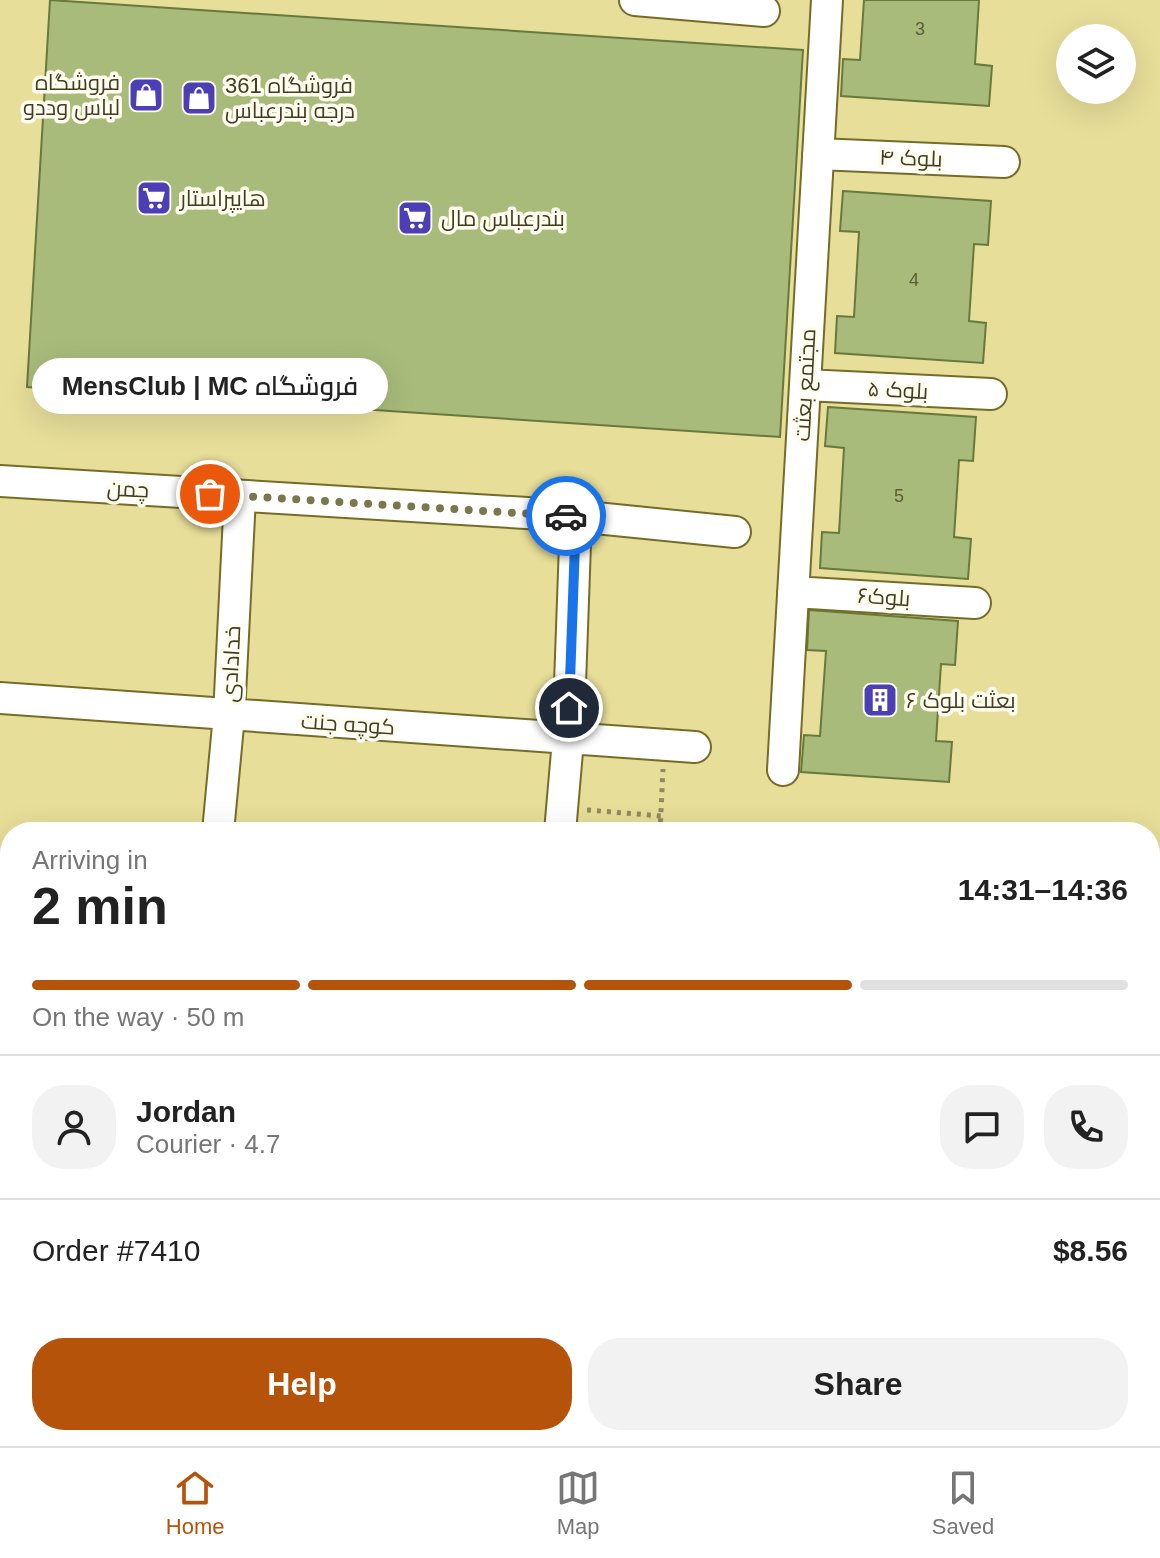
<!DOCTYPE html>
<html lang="en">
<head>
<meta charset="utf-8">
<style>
  body { margin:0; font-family:Helvetica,Cairo,sans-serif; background:#f2f2f2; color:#222; height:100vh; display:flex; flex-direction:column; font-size:30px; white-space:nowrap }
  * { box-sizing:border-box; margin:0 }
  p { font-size:26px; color:#767676 }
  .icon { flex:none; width:44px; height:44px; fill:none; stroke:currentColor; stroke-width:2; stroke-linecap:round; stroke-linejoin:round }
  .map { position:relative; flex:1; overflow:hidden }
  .sheet { position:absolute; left:0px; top:822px; width:1160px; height:624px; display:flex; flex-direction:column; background:#fff; border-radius:32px 32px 0 0; box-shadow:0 8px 32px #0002 }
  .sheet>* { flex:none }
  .tools { position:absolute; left:1056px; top:24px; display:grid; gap:16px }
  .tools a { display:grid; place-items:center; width:80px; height:80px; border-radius:50%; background:#fff; box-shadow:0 8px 32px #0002; font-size:40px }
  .pin { position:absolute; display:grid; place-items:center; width:68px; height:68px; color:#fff; margin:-34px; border:4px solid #fff; border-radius:50%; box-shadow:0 2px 8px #0007 }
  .courier { position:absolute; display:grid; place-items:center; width:80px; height:80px; margin:-40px; border:6px solid #1a73e8; border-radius:50%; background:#fff; color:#222; box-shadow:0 2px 10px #0007 }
  .bubble { position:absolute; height:56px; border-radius:28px; background:#fff; box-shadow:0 8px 32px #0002; font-size:26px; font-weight:600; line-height:56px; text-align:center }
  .headline em { font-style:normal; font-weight:600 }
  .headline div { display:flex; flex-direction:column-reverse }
  .headline { display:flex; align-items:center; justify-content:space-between; height:136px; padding:0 32px }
  h1 { font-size:52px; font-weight:600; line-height:60px }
  .bar { display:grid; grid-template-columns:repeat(4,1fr); gap:12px 8px; align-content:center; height:96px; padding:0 32px }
  .bar i { height:10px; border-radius:6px; background:#e0e0e0 }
  .bar .current { background:#b45309 }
  .bar p { grid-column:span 4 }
  .line { display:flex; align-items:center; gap:20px; padding:0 32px; border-top:2px solid #e0e0e0 }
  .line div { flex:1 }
  .round { display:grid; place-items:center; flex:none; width:84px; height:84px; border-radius:32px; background:#f2f2f2 }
  .primary-button { display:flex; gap:16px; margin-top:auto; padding:16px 32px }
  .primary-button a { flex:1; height:92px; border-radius:32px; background:#b45309; color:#fff; font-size:32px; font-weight:600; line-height:92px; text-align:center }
  .primary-button a+a { background:#f2f2f2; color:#222 }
  .menu { display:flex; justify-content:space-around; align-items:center; height:112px; border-top:2px solid #e0e0e0; background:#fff; font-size:22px; color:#767676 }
  .menu a { display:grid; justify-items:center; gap:4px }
  .menu .current { color:#b45309 }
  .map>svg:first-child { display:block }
  .building { fill:#a8bb7a; stroke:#68793b; stroke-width:2 }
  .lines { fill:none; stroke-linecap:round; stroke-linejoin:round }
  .street-casing { stroke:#756c28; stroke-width:34 }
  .secondary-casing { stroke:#756c28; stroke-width:46 }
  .path { stroke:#928b5b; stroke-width:5; stroke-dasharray:4 6; stroke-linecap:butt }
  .street { stroke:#fff; stroke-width:30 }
  .secondary { stroke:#fff; stroke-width:42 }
  .done { stroke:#7c764c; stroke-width:8; stroke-dasharray:0 14.4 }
  .route { stroke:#1a73e8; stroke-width:10 }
  .labels { text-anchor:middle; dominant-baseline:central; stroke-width:7; stroke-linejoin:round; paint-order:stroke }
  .number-label { font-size:18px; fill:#5c5d38 }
  .poi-label { font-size:22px; fill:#423e22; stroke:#fffdf0; text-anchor:start }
  .street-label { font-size:22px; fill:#423e22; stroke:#fffdf0 }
</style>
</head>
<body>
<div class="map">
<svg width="1160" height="1446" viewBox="0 0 1160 1446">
  <rect width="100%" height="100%" fill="#e7de99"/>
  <path class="building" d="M50,0L803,50L780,437L27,387Z
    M864,0H979L975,64L992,66L989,106L841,96L843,59L860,60Z
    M843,191L991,201L988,245L974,244L969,321L986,323L983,363L835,353L837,316L854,317L859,232L840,231Z
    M828,407L976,417L973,461L959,460L954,537L971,539L968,579L820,568L822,532L839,533L844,448L825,446Z
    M809,610L958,621L955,665L941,664L936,741L952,742L949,782L801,772L804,735L820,736L826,651L807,650Z"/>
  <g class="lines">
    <defs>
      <path id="street" d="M635,0L764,11
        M818,154L1004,162
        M805,385L991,394
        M0,481L576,516L735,532
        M793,592L975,603
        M0,698L695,747
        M783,770L827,0
        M218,832L229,715L240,496
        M560,832L568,740L576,516
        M1150,1387L1160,1388
        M189,1446V1436
        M1113,1446L1114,1436"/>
      <path id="secondary" d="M0,1048H10
        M0,1090L10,1091
        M1150,1112L1160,1113
        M1150,1150L1160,1151
        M493,1446L494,1436
        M533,1446V1436"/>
    </defs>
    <use href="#street" class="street-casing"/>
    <use href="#secondary" class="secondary-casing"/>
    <path class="path" d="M587,810L661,816
      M660,832L663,769
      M0,1317H10"/>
    <use href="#street" class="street"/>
    <use href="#secondary" class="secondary"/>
  </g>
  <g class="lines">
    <path class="done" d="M210,494L566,516"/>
    <path class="route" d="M566,516H576L569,708"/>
  </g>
  <defs>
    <symbol id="shop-square" viewBox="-11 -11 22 22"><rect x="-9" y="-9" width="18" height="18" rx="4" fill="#4c3eb5" stroke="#fffdf0"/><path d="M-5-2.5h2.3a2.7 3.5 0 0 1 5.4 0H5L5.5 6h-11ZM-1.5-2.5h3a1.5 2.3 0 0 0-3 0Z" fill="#fff"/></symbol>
    <symbol id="supermarket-square" viewBox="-11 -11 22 22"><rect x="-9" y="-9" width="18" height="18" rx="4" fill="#4c3eb5" stroke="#fffdf0"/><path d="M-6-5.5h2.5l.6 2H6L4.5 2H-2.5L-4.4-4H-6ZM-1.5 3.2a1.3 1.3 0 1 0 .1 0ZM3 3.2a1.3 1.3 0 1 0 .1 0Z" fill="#fff"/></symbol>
    <symbol id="building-square" viewBox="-11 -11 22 22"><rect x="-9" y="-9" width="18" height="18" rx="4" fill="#4c3eb5" stroke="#fffdf0"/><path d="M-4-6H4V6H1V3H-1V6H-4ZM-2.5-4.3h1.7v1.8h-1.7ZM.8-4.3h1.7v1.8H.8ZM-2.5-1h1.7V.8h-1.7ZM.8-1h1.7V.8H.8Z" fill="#fff"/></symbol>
  </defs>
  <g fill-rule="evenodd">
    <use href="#shop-square" x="126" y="75" width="40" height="40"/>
    <use href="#shop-square" x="179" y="78" width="40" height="40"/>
    <use href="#supermarket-square" x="134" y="178" width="40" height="40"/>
    <use href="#supermarket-square" x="395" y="198" width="40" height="40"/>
    <use href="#building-square" x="860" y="680" width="40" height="40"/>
  </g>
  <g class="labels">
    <g class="number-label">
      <text x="920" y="29">3</text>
      <text x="914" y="280">4</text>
      <text x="899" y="496">5</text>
    </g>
    <g class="poi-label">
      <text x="120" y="82" text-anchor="end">فروشگاه<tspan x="120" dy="25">لباس وددو</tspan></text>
      <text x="225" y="85">فروشگاه 361<tspan x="225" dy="25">درجه بندرعباس</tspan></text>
      <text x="180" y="198">هایپراستار</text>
      <text x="441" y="218">بندرعباس مال</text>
      <text x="906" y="700">بعثت بلوک ۶</text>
    </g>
    <g class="street-label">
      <text transform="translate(911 158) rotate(2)">بلوک ۴</text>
      <text transform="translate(805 385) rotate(-87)">مجتمع بعثت</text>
      <text transform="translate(898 390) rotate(3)">بلوک ۵</text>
      <text transform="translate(128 489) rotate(3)">چمن</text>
      <text transform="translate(884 597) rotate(4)">بلوک۶</text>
      <text transform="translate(231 664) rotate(-87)">خدادادی</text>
      <text transform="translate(348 724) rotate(4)">کوچه جنت</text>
    </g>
  </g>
</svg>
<div class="tools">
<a><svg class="icon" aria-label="layers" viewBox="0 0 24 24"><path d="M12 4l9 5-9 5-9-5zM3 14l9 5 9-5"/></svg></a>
</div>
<div class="pin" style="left:210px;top:494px;background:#ea580c"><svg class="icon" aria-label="bag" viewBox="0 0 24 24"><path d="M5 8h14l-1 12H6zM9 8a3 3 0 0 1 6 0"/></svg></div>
<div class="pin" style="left:569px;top:708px;background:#1f2937"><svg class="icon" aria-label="home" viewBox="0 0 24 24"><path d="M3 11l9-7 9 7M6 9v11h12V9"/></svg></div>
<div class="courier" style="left:566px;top:516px"><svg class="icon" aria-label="car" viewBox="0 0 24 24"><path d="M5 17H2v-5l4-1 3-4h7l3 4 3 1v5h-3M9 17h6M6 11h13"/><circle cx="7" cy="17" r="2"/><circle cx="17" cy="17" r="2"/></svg></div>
<div class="bubble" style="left:32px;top:358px;width:356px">MensClub | MC فروشگاه</div>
<section class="sheet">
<div class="headline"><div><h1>2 min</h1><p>Arriving in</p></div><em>14:31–14:36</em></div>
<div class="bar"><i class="current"></i><i class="current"></i><i class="current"></i><i></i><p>On the way · 50 m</p></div>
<div class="line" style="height:144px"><a class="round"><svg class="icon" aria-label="person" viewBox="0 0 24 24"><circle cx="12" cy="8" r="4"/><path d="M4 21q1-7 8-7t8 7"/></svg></a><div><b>Jordan</b><p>Courier · 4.7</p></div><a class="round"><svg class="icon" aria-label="chat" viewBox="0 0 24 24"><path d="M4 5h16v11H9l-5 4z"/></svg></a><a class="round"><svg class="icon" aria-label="phone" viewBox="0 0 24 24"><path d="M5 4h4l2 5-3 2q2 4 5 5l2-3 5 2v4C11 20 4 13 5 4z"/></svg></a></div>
<div class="line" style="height:104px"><div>Order #7410</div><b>$8.56</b></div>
<div class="primary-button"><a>Help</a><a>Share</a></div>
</section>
</div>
<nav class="menu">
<a class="current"><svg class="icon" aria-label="home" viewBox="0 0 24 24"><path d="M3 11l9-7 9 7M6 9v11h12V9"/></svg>Home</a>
<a><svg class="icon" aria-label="map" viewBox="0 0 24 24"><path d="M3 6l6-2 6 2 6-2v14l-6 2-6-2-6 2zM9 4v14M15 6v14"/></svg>Map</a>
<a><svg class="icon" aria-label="saved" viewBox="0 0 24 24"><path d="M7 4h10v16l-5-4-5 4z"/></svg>Saved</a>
</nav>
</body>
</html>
